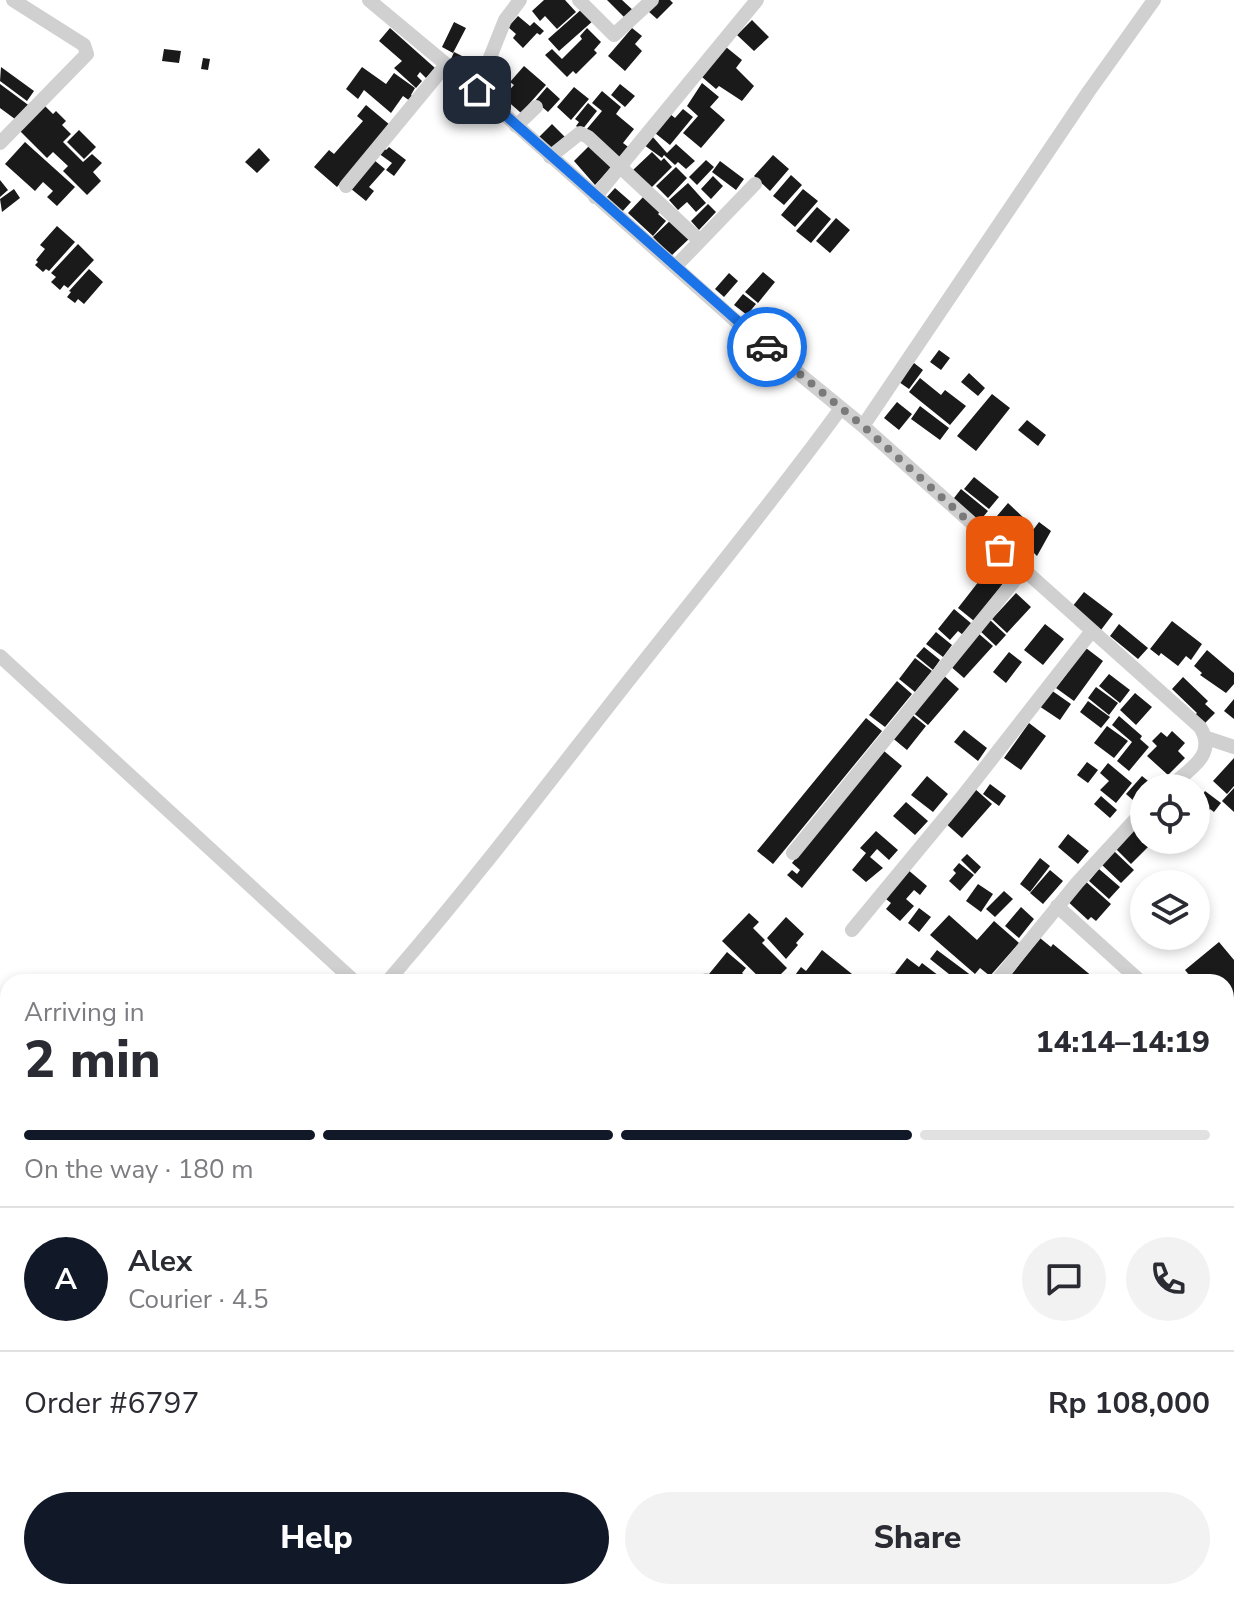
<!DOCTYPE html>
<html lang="en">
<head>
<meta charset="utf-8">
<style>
  body { margin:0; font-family:"Nunito Sans",sans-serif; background:#f2f2f3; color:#2b2b33; height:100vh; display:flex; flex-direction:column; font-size:30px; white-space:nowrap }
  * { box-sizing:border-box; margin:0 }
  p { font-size:26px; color:#7c7c81 }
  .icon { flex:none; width:44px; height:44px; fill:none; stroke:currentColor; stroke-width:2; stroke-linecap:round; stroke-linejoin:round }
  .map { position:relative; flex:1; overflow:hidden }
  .sheet { position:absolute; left:0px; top:974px; width:1234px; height:626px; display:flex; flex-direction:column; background:#fff; border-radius:24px 24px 0 0; box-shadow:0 4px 12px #0003 }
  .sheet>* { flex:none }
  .fabs { position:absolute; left:1130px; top:774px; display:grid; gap:16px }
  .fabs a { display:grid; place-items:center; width:80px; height:80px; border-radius:50%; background:#fff; box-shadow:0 4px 12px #0003; font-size:40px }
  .pin { position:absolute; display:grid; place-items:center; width:68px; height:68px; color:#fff; margin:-34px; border-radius:16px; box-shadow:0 4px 12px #0006 }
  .courier { position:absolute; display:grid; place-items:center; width:80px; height:80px; margin:-40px; border:6px solid #1a73e8; border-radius:50%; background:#fff; color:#222; box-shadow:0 2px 10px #0007 }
  .overview em { font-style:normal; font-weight:800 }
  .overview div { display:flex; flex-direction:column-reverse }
  .overview { display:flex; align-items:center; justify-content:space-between; height:136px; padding:0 24px }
  h1 { font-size:52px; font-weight:800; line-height:60px }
  .bar { display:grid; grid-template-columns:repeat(4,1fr); gap:12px 8px; align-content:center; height:96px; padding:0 24px }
  .bar i { height:10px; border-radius:6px; background:#e1e1e2 }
  .bar .selected { background:#111827 }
  .bar p { grid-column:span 4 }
  .line { display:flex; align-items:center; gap:20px; padding:0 24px; border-top:2px solid #e1e1e2 }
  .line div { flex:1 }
  .round { display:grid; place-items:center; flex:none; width:84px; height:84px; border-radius:42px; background:#f2f2f3 }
  .cta { display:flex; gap:16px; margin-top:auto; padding:16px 24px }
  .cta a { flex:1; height:92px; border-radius:48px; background:#111827; color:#fff; font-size:32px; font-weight:800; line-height:92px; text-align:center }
  .cta a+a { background:#f2f2f3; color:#2b2b33 }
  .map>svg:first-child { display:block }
  .building { fill:#1a1a1a }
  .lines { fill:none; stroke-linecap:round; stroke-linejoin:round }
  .minor { stroke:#d0d0d0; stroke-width:14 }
  .done { stroke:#7a7a7a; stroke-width:8; stroke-dasharray:0 14.4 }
  .route { stroke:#1a73e8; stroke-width:10 }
</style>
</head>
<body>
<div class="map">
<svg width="1234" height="1599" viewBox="0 0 1234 1599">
  <rect width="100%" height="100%" fill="#fff"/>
  <path class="building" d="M544,0H565L576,12L557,29L545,16L540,21L532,11Z
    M607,0H622L635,12L627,20Z
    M658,0H670L673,3L657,19L648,11Z
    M583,8L594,20L559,51L548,39Z
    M518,16L530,26L534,22L544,31L540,35L537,33L523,48L513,38L516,34L508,27Z
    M752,20L769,37L754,51L737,35Z
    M454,22L466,28L453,53L442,47Z
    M390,28L435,68L426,78L420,72L417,76L422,81L416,88L394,68L402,61L379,41Z
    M587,28L601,42L594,50L597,53L576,74L573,71L567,77L545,55L552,49L562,59L582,39L580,36Z
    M632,28L642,36L635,44L642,51L625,71L608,56Z
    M726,47L742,60L736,68L754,86L742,101L719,86L716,89L702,77Z
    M164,49L181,51L179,63L162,61Z
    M454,52L462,56L457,68L449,64Z
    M203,58L210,59L208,70L201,69Z
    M471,61L481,64L477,78L467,75Z
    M524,66L546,85L521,113L503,97L514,85L510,82Z
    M1,67L34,91L27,101L0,81Z
    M362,67L386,84L394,73L415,88L411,95L413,97L410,101L403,96L391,113L364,90L358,99L346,89Z
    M702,83L719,97L710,107L725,120L701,148L683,133L698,116L687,106Z
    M0,84L31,107L19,122L0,108Z
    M620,84L635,96L625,107L611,95Z
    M547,87L560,99L548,112L535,101Z
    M574,87L589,99L571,120L557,107Z
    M602,91L621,107L616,114L634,129L623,143L631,149L622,159L586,130L602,111L592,103Z
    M588,103L597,111L582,130L576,126L579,122L575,119Z
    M43,104L53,114L56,111L66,121L62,125L71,134L63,142L83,162L92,154L102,163L93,172L101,181L87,195L63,171L68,166L53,152L47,158L18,129Z
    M366,105L390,125L337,187L314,167L329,150L334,154L363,121L357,116Z
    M683,109L693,117L670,145L655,133L670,114L675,118Z
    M552,124L566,138L551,154L538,138Z
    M79,130L96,147L84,159L67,142Z
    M652,136L667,153L676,144L695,161L686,169L678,162L675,165L664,155L662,158L644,145Z
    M25,142L75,187L57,206L47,197L53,191L43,182L35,191L5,164Z
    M591,144L615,163L595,185L574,161Z
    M382,147L386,150L389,147L406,160L394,176L386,170L392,163L378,153Z
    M259,148L270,160L257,173L245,162Z
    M652,152L661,161L664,158L672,167L651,188L633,170Z
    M773,155L789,169L770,191L754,176Z
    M374,160L385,169L369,187L374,191L366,201L350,188Z
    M706,160L714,167L697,185L689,177Z
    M720,161L744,179L736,190L712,172Z
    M676,167L687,178L668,198L656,186Z
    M791,175L802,185L784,205L773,196Z
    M713,176L723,186L711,199L701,189Z
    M0,180L8,190L0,197Z
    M688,183L706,203L696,212L687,202L678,210L669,200Z
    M615,188L631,202L621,213L605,199Z
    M14,189L20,198L2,212L0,199Z
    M803,189L818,201L795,227L781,215Z
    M645,195L662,210L658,214L666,221L653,236L628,213Z
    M708,204L716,212L699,230L691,221Z
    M817,207L831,219L811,243L796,231Z
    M674,217L692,236L671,256L653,237Z
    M836,218L850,230L830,253L816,241Z
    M57,226L75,242L49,271L46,269L43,272L35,265L38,262L36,260L45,249L40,245Z
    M78,244L94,260L68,288L64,285L60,290L51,282L56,277L51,273Z
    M89,269L103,282L84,304L78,299L75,303L67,297L71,292L69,291Z
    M763,272L775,282L758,303L745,292Z
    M729,273L738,281L724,297L715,289Z
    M743,294L756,304L747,315L734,305Z
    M766,314L775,321L763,337L754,329Z
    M939,350L950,358L941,370L930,362Z
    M914,363L923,370L909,389L899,382Z
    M969,373L985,388L978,396L961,382Z
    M920,378L941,395L945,390L966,406L950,425L909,392Z
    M992,394L1010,408L976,451L957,436Z
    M897,402L912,414L899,430L884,418Z
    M920,406L949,428L940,440L911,419Z
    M1027,420L1046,435L1038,446L1018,430Z
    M974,477L999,497L989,509L964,489Z
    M961,489L988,511L978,523L951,502Z
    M1008,503L1029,523L1018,535L997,516Z
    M1039,522L1051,531L1037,556L1034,553L1029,559L1017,550L1021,545L1017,542L1025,530L1030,534Z
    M990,567L1006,580L974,621L958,608Z
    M1084,592L1113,614L1101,630L1072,607Z
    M1016,593L1031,607L1007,633L992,619Z
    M954,609L972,624L963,635L958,631L950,640L938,629Z
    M989,619L1006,635L996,646L979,630Z
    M1172,621L1202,644L1191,660L1186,656L1178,666L1161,653L1159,656L1150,649Z
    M1045,624L1064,639L1043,665L1024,650Z
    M1119,624L1148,648L1138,659L1110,636Z
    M936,632L952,645L943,657L926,644Z
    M978,633L993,646L964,678L949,665Z
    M924,647L940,660L933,670L916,656Z
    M1086,648L1103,661L1074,701L1056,688Z
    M1207,650L1234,673V684L1226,693L1200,675L1202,673L1194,666Z
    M1009,652L1022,662L1006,683L993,672Z
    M915,658L932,671L915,692L899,679Z
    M942,674L959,689L928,725L911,711Z
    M1109,674L1130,690L1120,703L1099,686Z
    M1183,677L1208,701L1205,704L1215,713L1204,724L1195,715L1197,713L1172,689Z
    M897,681L912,694L885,727L869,715Z
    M1096,687L1118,703L1109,715L1088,698Z
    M1051,690L1071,704L1060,720L1039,706Z
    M1135,693L1152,707L1136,725L1120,710Z
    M1234,699V719L1224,711Z
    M1088,701L1110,717L1101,728L1080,712Z
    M910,713L926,726L907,750L890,736Z
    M1119,716L1142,736L1140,739L1149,747L1129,771L1117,761L1132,742L1112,725Z
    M866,718L882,731L773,864L757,851Z
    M1029,723L1046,736L1021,770L1004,758Z
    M1107,726L1128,741L1114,758L1094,743Z
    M964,730L987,748L978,761L954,742Z
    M1172,731L1185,743L1178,751L1185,758L1168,775L1147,756L1157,746L1152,741L1161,732L1167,737Z
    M884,751L902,766L802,888L787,875L792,870L797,874L800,870L792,863Z
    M1234,758V786L1227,794L1213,781Z
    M1087,762L1098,770L1088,783L1077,775Z
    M1108,763L1132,783L1116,803L1100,790L1109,781L1100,773Z
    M927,776L948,794L933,812L911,795Z
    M1142,776L1153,785L1144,788V794L1142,797L1139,794L1134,801L1126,794Z
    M990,784L1006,796L999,806L983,794Z
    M974,788L992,804L962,838L944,822Z
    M1234,788V812L1222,801Z
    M1205,791L1221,803L1214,812L1210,809L1201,821L1196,818V804Z
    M1101,796L1117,810L1110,818L1094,804Z
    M906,802L928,821L915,835L893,816Z
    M1144,819V840H1155L1131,864L1114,847Z
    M876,831L898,850L889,860L877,849L870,857L883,868L866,882L852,870L866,853L860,848Z
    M1068,834L1089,851L1078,864L1058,847Z
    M1114,851L1134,870L1121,883L1101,864Z
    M967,854L981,867L975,874L961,860Z
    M1040,858L1050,866L1030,892L1020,884Z
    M959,863L974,875L960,891L949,881L956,873L953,870Z
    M907,869L927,886L920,895L914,890L906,899L914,906L900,921L886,909L891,903L881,895Z
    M1099,869L1120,887L1109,899L1089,881Z
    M1050,870L1063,881L1043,904L1030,893Z
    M1083,879L1111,904L1096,921L1091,917L1088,920L1065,899Z
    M978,884L993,894L981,912L966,901Z
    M1004,891L1013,899L995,917L986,909Z
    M1021,907L1034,919L1019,938L1005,926Z
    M919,908L931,917L919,932L908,923Z
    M749,913L759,922L753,928L765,940L762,943L787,968L773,982H764L722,941Z
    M949,915L977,940L994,921L1019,943L990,976L980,968L975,974L930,935Z
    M786,917L804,934L796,943L798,945L786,959L767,938Z
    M1040,938L1051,947L1053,944L1099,982H1040L1035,978L1032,982H1021L1012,974Z
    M1219,942L1234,960V1013L1229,1017L1226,1013V982H1195L1185,970Z
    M822,950L852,974L845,982H790L801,967L806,971Z
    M937,950L980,982H959L930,959Z
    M727,952L746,968L742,973L753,982H719L709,974Z
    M907,958L919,967L922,963L947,982H900L893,976Z
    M1228,1021L1234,1028V1055L1232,1057L1229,1053L1226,1056V1023Z
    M1226,1061L1234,1067L1226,1080Z
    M1226,1168L1231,1172L1234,1169V1201L1226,1210Z
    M1226,1247L1234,1254V1274L1226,1267Z
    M0,1536L8,1542L5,1551L2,1549L0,1552Z
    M0,1582L8,1588V1592H41L36,1599H0Z
    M576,1592H594L592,1595L600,1599H572Z
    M744,1592H776L771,1599H739Z
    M847,1592H869L863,1599H841Z
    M1075,1592H1108L1116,1597L1086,1599Z"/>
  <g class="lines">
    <path class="minor" d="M369,0L477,90L747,331L863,426L1200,727C1218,756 1188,770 1168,788
      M579,0L614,35L652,0
      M477,90L505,20L520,0
      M516,126L536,107
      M0,143L87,54L84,45L13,0
      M550,157L580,133L588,137L700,241
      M346,186L445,66
      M595,197L757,0
      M675,267L755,184
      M863,426L1089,91L1154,0
      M0,656L355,982
      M1207,738L1234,747
      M793,853L1023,570
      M1057,906L1141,982
      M852,930L962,797L1091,632
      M706,980L709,982
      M893,980L896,982
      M387,982C473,883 552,778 633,675C703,586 775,499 841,408
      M996,982L1077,883L1144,810
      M1226,1140L1234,1157
      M1226,1223L1234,1214
      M0,1308L8,1314
      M0,1527L8,1532
      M543,1592L555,1599
      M888,1592L898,1599
      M1063,1592L1071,1599
      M49,1599L53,1592
      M951,1599L956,1592"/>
  </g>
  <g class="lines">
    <path class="done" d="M767,347L863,426L1000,550"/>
    <path class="route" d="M477,90L767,347"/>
  </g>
</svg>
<div class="fabs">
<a><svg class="icon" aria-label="locate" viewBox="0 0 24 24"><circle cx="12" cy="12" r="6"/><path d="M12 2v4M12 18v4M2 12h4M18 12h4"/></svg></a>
<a><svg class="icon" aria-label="layers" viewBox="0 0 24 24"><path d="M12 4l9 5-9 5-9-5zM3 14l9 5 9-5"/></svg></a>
</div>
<div class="pin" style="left:1000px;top:550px;background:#ea580c"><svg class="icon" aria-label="bag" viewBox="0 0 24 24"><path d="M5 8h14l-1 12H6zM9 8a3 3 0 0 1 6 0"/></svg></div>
<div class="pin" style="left:477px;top:90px;background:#1f2937"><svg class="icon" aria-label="home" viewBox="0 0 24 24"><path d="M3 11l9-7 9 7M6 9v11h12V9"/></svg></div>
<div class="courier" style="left:767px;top:347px"><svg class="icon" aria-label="car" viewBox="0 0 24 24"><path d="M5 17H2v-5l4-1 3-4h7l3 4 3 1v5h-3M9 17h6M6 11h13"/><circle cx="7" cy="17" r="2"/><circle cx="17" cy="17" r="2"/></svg></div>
<section class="sheet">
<div class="overview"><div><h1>2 min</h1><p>Arriving in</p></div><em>14:14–14:19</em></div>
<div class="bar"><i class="selected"></i><i class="selected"></i><i class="selected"></i><i></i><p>On the way · 180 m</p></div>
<div class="line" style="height:144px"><b class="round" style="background:#111827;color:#fff">A</b><div><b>Alex</b><p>Courier · 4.5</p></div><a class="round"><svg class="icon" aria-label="chat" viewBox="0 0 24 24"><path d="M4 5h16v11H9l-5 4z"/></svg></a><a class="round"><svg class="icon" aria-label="phone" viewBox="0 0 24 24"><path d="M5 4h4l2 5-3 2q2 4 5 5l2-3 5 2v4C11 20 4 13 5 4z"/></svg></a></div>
<div class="line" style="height:104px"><div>Order #6797</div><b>Rp 108,000</b></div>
<div class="cta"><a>Help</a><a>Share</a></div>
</section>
</div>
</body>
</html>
